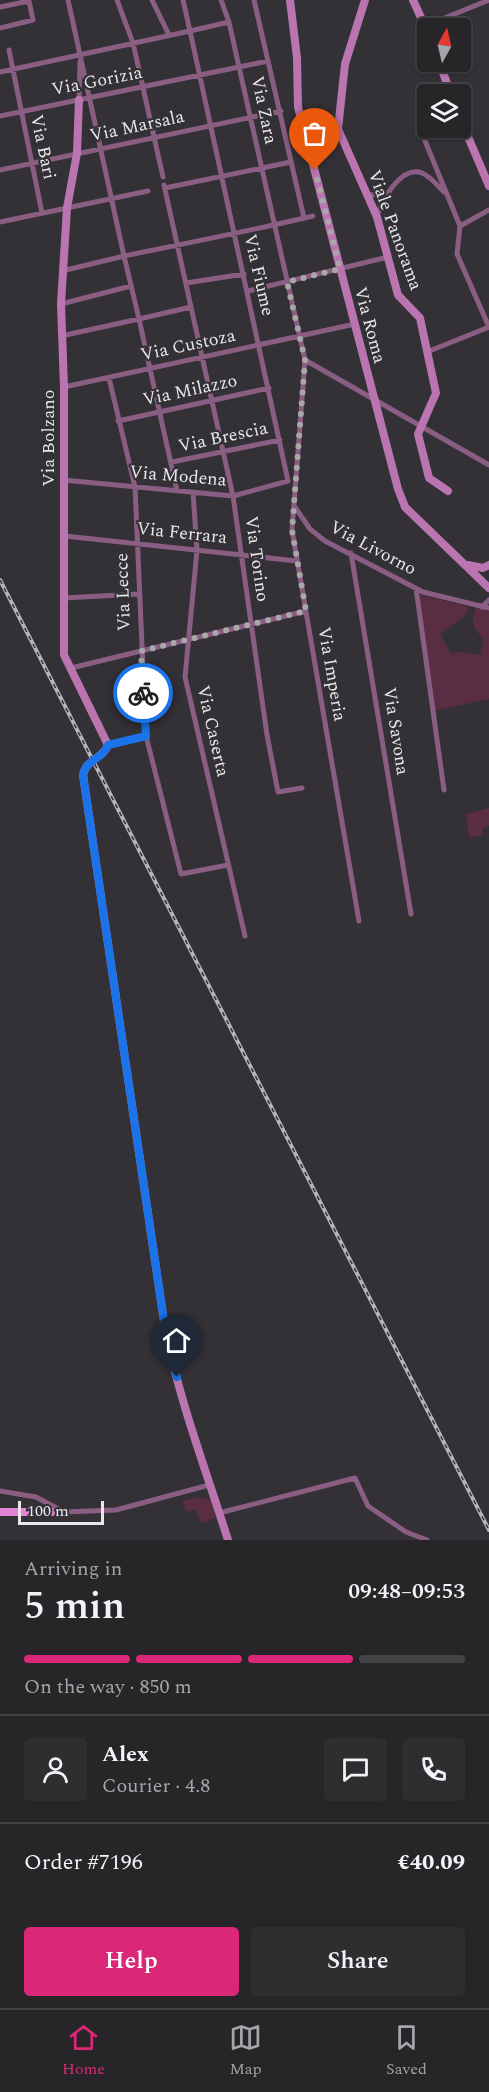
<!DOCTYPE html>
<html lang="en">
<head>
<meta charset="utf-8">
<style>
  body { margin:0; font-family:Spectral,serif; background:#2f2d30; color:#f1f3f6; height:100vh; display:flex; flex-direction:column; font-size:22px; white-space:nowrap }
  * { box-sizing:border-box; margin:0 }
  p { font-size:20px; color:#a4a5a8 }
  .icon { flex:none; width:33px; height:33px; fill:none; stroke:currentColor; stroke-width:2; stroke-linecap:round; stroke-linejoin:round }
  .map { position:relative; height:1540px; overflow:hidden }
  .side { display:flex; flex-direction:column; background:#272528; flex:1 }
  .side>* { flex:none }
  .needle { width:39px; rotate:8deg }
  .fabs { position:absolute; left:417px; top:18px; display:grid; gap:12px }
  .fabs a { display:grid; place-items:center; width:54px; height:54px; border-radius:6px; background:#272528; box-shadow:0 2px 4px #0004,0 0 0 2px #434245; font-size:30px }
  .scale { position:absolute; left:18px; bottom:15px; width:86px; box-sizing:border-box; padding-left:6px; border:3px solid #e9e7ea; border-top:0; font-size:16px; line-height:21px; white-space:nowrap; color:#e9e7ea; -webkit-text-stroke:4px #343136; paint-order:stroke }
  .pin { position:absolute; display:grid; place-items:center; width:51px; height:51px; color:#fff; margin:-62px -26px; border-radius:50% 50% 50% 0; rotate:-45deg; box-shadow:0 0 6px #0007 }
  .pin .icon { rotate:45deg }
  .courier { position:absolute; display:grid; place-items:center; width:60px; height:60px; margin:-30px; border:4px solid #1a73e8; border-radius:50%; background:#fff; color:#222; box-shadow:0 2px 8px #0007 }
  .overview em { font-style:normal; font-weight:600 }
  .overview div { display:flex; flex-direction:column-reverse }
  .overview { display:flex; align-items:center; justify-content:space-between; height:102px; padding:0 24px }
  h1 { font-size:39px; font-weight:600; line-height:45px }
  .bar { display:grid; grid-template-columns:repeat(4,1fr); gap:9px 6px; align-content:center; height:72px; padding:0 24px }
  .bar i { height:8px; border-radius:4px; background:#434245 }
  .bar .selected { background:#db2777 }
  .bar p { grid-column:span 4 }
  .line { display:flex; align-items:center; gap:15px; padding:0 24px; border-top:2px solid #434245 }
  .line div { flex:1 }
  .round { display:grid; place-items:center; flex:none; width:63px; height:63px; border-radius:6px; background:#2f2d30 }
  .primary-button { display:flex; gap:12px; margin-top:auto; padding:12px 24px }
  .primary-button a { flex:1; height:69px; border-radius:6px; background:#db2777; color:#fff; font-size:24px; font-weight:600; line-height:69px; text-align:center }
  .primary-button a+a { background:#2f2d30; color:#f1f3f6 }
  .tabs { display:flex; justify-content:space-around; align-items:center; height:84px; border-top:2px solid #434245; background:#272528; font-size:16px; color:#a4a5a8 }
  .tabs a { display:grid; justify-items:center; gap:3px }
  .tabs .selected { color:#db2777 }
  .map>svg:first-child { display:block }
  .green { fill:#5a2d43 }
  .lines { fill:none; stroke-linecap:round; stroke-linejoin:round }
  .street { stroke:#8a5e83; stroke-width:5 }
  .secondary { stroke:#ba75b1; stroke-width:8 }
  .primary { stroke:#e086d4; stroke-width:8 }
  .rail-casing { stroke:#b7b5b8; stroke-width:4 }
  .rail { stroke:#343136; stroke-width:1.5; stroke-dasharray:4.5; stroke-linecap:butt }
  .done { stroke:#aaa7ab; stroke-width:6; stroke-dasharray:0 10.8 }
  .route { stroke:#1a73e8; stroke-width:8 }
  .labels { text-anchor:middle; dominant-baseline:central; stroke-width:4.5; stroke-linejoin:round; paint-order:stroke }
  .street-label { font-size:18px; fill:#e9e7ea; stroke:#343136 }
</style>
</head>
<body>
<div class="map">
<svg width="489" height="1540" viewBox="0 0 489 1540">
  <rect width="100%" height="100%" fill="#343136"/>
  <path class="green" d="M420,595L469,607L465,616L440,634L451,654L457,652L480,655L483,640C473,624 470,626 476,607L489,611V699L433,711L418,597Z
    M489,808V826L483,828L482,835L469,838L466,814Z
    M199,1497L211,1500L216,1518L201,1523L196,1509L186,1512L183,1501Z"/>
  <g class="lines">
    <path class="street" d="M117,0L133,43L163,177
      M152,0L169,35
      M221,0L229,22
      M254,0L304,218
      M0,7L29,1L33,20L0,28
      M425,26L489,0
      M9,50L42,213
      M268,61L239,67L305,360L489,465
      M0,72L190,31L183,0
      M79,100L80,62
      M0,116C80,99 159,84 239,67L229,22L190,31C223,181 256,331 288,481L233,496L63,480
      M450,128L423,136L460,226L457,254L489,327
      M0,170L281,111
      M164,185L191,307L139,319L124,256C187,243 250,231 313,216
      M165,188L291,162
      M368,195L387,194
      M377,217C381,201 401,165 422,173C430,176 438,186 444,192
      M0,222L148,191
      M460,226L489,210
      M62,271L124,256L68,0
      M186,283L244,274
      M248,291L388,257
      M61,304L131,286
      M191,307L233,496L267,735L278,792L302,788
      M61,336L139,319L177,491
      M427,352L489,327
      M305,360L292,530L359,921
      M109,378L135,487L146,736L181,874L228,865
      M64,387L355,324
      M118,421L269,388
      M172,462L280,440
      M193,492L197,550L185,677L245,936
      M295,507L310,529L325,541L423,592L489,608
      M65,536L297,561
      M351,553L411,914
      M416,588L444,790
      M64,598L138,594
      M482,607L489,600
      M71,668L306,611
      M108,745L146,736
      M0,1491L36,1497L64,1512L116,1510L209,1485
      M219,1513L355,1478L368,1506L406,1532L427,1540"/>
    <path class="secondary" d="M290,0L297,58L298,107L398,489L405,507L489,588
      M365,0L345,64L338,129L377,217L398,295L420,318L436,393L418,434L429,478L448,491
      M413,0L428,33
      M439,62L451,94
      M79,100L77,153L67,208L61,304L64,387V655L108,745C103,759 86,759 83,775L165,1328C179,1400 206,1470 228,1540
      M460,118L489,186
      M468,565L483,568L489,565"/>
    <path class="primary" d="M0,1512H64"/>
    <defs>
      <path id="rail" d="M0,580L489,1530"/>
    </defs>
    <use href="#rail" class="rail-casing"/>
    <use href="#rail" class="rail"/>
  </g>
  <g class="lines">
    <path class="done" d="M143,693L141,651L306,611L292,530L305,360L287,282L340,269L315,170"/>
    <path class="route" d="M143,693L146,736L108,745C103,759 86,759 83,775L165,1328L177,1377"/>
  </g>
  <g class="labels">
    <g class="street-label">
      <text transform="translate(97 81) rotate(-11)">Via Gorizia</text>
      <text transform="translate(264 110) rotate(78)">Via Zara</text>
      <text transform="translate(137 126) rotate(-12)">Via Marsala</text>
      <text transform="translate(43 147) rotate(78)">Via Bari</text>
      <text transform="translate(395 230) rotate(70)">Viale Panorama</text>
      <text transform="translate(259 275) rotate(77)">Via Fiume</text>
      <text transform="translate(370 325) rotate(75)">Via Roma</text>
      <text transform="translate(188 345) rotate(-12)">Via Custoza</text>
      <text transform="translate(190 390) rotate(-12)">Via Milazzo</text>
      <text transform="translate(223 437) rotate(-12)">Via Brescia</text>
      <text transform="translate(48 438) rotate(-90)">Via Bolzano</text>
      <text transform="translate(178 476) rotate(5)">Via Modena</text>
      <text transform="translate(182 533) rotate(6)">Via Ferrara</text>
      <text transform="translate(373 548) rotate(28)">Via Livorno</text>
      <text transform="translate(257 559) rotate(82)">Via Torino</text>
      <text transform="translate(123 592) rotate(-92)">Via Lecce</text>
      <text transform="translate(332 674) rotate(80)">Via Imperia</text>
      <text transform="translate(213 731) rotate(77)">Via Caserta</text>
      <text transform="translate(396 731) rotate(81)">Via Savona</text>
    </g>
  </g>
</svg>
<div class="fabs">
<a><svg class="needle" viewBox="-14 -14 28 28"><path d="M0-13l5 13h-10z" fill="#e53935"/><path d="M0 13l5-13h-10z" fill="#a4a5a8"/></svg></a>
<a><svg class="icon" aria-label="layers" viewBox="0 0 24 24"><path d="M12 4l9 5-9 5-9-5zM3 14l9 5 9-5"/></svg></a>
</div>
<div class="scale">100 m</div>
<div class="pin" style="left:315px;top:170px;background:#ea580c"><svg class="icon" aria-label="bag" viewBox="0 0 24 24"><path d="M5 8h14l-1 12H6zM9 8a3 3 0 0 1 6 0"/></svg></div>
<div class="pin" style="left:177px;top:1377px;background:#1f2937"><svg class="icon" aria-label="home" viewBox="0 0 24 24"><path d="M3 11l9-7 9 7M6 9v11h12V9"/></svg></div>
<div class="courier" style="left:143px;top:693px"><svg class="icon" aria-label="bike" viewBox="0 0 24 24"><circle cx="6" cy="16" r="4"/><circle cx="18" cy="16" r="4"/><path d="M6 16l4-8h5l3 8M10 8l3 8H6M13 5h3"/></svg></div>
</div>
<section class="side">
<div class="overview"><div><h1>5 min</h1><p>Arriving in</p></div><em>09:48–09:53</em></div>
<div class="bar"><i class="selected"></i><i class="selected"></i><i class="selected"></i><i></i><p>On the way · 850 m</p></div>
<div class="line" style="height:108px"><a class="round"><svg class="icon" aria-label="person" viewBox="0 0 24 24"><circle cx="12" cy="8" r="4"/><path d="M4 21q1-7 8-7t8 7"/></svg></a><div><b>Alex</b><p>Courier · 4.8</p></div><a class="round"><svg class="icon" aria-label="chat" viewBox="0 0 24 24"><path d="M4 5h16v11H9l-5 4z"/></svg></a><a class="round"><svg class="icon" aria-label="phone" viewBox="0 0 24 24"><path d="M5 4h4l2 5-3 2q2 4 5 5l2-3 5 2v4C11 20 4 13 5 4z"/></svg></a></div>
<div class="line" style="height:78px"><div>Order #7196</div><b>€40.09</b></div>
<div class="primary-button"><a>Help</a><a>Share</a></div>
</section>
<nav class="tabs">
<a class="selected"><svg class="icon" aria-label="home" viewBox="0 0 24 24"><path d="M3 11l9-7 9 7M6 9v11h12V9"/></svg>Home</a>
<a><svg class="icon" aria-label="map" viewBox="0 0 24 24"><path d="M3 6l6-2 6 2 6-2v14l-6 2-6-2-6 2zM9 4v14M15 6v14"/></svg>Map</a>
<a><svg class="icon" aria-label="saved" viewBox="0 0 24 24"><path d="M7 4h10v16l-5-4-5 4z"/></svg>Saved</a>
</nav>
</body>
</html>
